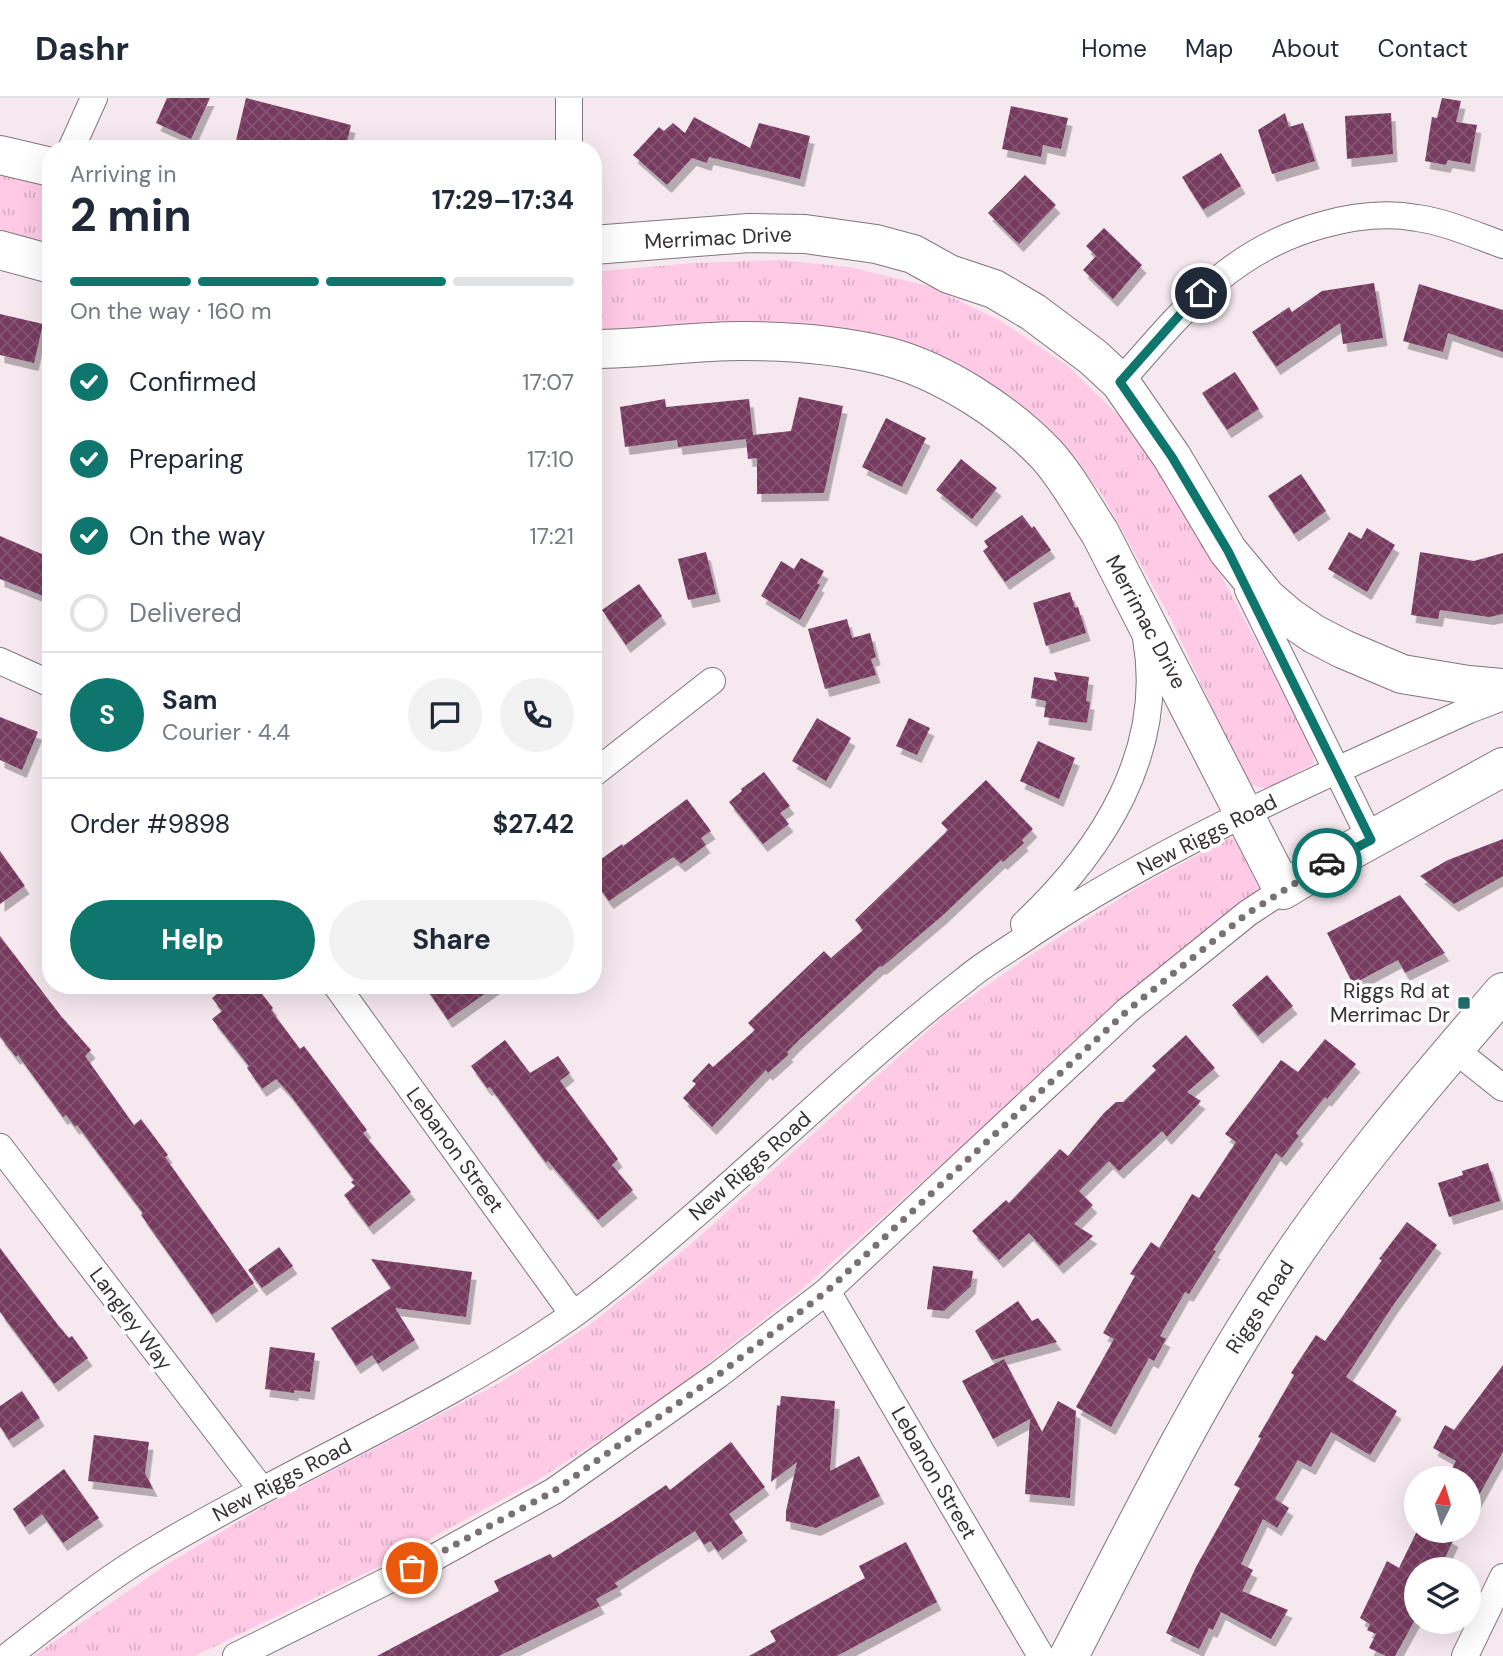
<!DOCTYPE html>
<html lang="en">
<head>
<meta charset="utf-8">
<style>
  body { margin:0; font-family:"DM Sans",sans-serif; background:#f2f2f3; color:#1f2937; height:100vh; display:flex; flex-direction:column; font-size:26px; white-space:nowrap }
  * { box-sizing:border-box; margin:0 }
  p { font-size:23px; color:#747a83 }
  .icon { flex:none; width:38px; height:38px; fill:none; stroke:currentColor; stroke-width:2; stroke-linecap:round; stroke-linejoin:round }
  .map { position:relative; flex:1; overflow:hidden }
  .drawer { position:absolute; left:42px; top:42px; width:560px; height:854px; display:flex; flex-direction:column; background:#fff; border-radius:28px; box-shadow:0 7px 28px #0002 }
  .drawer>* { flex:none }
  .needle { width:46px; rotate:5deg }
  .tools { position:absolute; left:1404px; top:1368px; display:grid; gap:14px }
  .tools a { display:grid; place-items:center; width:77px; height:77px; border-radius:50%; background:#fff; box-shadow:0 7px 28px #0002; font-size:35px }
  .pin { position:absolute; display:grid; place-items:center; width:60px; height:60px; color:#fff; margin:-30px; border:4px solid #fff; border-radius:50%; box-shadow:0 2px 7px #0007 }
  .courier { position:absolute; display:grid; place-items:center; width:70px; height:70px; margin:-35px; border:5px solid #0f766e; border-radius:50%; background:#fff; color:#222; box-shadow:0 2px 9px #0007 }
  .headline em { font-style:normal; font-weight:700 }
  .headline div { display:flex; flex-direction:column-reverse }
  .headline { display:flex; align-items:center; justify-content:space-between; height:119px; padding:0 28px }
  h1 { font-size:46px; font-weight:700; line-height:52px }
  .bar { display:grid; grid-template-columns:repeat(4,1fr); gap:10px 7px; align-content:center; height:84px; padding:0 28px }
  .bar i { height:9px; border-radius:5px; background:#e0e1e3 }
  .bar .current { background:#0f766e }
  .bar p { grid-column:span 4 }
  .line { display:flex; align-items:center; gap:18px; padding:0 28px; border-top:2px solid #e0e1e3 }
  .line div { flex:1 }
  .round { display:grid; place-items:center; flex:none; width:74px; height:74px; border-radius:37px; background:#f2f2f3 }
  ol { padding:0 28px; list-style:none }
  li { display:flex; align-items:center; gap:21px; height:77px }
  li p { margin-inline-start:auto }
  li .icon { padding:7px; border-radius:50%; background:#0f766e; color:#fff; stroke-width:4 }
  li:last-child { color:#747a83 }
  li i { width:38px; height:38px; border:4px solid #e0e1e3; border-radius:50% }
  .button { display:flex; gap:14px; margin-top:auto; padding:14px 28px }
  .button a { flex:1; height:80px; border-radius:42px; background:#0f766e; color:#fff; font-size:28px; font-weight:700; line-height:80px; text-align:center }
  .button a+a { background:#f2f2f3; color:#1f2937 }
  header { display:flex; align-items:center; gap:42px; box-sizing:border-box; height:98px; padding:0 35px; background:#fff; border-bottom:2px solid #e0e1e3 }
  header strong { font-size:33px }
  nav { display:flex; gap:38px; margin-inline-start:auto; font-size:24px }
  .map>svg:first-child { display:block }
  .grass { fill:url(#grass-tufts) }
  .building { fill:url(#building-cross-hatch); filter:url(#shadow) }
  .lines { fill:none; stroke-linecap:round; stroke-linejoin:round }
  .street-casing { stroke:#80757b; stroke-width:28 }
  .secondary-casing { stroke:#80757b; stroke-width:40 }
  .street { stroke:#fff; stroke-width:26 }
  .secondary { stroke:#fff; stroke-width:38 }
  .done { stroke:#787075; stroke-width:7; stroke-dasharray:0 12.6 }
  .route { stroke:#0f766e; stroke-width:9 }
  .poi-dot { fill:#1f6b6b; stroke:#fff; stroke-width:2.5 }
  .labels { text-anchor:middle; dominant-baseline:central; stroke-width:7; stroke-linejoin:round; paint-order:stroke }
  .street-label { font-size:21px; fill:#353033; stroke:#fff }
  .poi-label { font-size:21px; fill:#353033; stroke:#fff; text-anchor:end }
</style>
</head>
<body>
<header>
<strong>Dashr</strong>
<nav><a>Home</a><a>Map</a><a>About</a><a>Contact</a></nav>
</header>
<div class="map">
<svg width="1503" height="1558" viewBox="0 0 1503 1558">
  <defs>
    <pattern id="grass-tufts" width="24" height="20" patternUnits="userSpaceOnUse" patternTransform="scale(1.75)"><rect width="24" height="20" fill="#fecae6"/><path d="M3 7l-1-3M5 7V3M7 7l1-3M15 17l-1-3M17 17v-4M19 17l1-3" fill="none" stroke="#daaec6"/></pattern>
    <pattern id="building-cross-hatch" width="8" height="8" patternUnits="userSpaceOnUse" patternTransform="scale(1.75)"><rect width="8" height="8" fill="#763a5e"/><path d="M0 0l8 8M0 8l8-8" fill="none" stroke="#855572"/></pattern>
    <filter id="shadow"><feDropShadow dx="4.5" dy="8" stdDeviation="0" flood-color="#0004"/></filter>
  </defs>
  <rect width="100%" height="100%" fill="#f5e8ef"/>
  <path class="grass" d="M0,70L51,84V155L0,141Z
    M779,162L849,169L929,188L1001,223L1068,268L1124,323L1196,431L1314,651L1313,666L1267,691L1247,686L1171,521L1100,393L1022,311L869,236L752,223L656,229L593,239V174L693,165Z
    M1229,740L1247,744L1264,773L1261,794L1154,877L801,1192L662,1302L536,1383L378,1469L195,1558H33L169,1465L270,1405L498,1286L588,1228L690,1147L945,917L1026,860L1140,788Z"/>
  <path class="building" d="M167,0H210L191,41L156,25Z
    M246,0L351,27L345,51H234Z
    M1442,0L1461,3L1456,24L1477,27L1470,66L1448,62L1446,67L1425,63L1432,19L1437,20Z
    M1011,8L1068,20L1061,51L1043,47L1041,59L1002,51Z
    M1285,15L1289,29L1303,25L1315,63L1272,76L1258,32Z
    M1391,15L1393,56L1347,61L1345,18Z
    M694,19L750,50L759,25L810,38L800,81L709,59L707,65L692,60L667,87L633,57L659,29L664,33L673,25L685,35Z
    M1221,55L1241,88L1203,112L1182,79Z
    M1025,77L1056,107L1019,146L988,115Z
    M1104,130L1142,167L1113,201L1083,172L1096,158L1086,148Z
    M1374,185L1383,240L1343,246L1340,225L1276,269L1252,234L1289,209L1292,214L1322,193Z
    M1419,186L1503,212V254L1448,235L1443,254L1403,243Z
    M0,216L43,226L34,265L0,257Z
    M1235,274L1259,311L1227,332L1202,295Z
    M799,299L843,308L824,395L757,396V360L748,361L746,341L678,349L677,342L625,349L620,309L665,301L666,309L749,301L753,337L791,333Z
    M886,320L926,340L902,389L862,369Z
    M961,361L997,390L972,421L936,392Z
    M1301,376L1326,413L1294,436L1268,398Z
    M1022,417L1032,430L1034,428L1051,452L1005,484L983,453L988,449L984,443Z
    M1367,430L1395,447L1367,494L1328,471L1349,434L1361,441Z
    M0,438L51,460V501L0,481Z
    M706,454L716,496L688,502L678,461Z
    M1420,454L1474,463L1503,455V516L1489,519L1440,512L1438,521L1411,517Z
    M801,460L824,473L817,485L820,487L800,522L761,498L781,463L794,471Z
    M639,486L662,518L626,547L602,512Z
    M1070,494L1075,510L1078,509L1086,535L1046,548L1033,505Z
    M847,521L852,540L870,535L876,559L871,561L876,577L825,591L808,531Z
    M1054,574L1089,579L1086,603L1090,604L1087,625L1044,619L1046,603L1031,600L1034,579L1057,583Z
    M0,619L38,634L22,672L0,662Z
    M817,620L851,640L826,683L792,663Z
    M909,620L930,630L917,657L896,648Z
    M1038,643L1075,660L1059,701L1020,683Z
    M764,674L790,708L780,715L789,726L763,746L729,704L742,693L741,691Z
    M986,682L1033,731L1022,742L1024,745L1003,764L1001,762L942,818L882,869L880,868L799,942L787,954L789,956L768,975L766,972L712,1029L683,1000L696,986L692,983L709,965L713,969L755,932L748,925L824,853L831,860L863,832L855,822L948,732L941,725Z
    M687,701L711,733L701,740L706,747L681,766L673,759L609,803L593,781V767L622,746L623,748Z
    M1503,741V778L1454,806L1420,778L1448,762Z
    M0,753L25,788L0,806Z
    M1400,797L1445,855L1405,875L1398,862L1353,886L1327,835Z
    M0,838L61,918L91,952L85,958L134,1027L141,1021L168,1057L165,1059L254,1185L212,1217L141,1117L143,1115L77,1027L75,1029L66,1017L63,1019L18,957L16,959L0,939Z
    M1267,877L1293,908L1258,938L1232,907Z
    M228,887H255L273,910L271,912L300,951L304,948L367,1032L363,1035L411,1094L369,1129L344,1097L355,1088L351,1084L354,1082L288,994L276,981L262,991L247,970L249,968L212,921L222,913L212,900Z
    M424,887H497L448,922Z
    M1186,937L1215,970L1187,994L1201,1003L1167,1039L1162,1033L1119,1073L1109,1063L1079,1093L1093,1107L1074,1126L1093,1138L1059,1168L1029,1135L999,1162L972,1133L1006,1102L1009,1105L1060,1051L1068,1058L1104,1015L1116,1004H1123L1156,972L1152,968Z
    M1325,941L1356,966L1327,1001L1325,999L1296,1035L1299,1038L1282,1060L1276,1055L1213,1152L1216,1153L1189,1196L1185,1194L1160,1238L1166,1241L1154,1263L1149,1260L1111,1329L1076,1309L1114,1241L1103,1235L1135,1178L1130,1176L1151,1144L1159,1150L1192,1096L1199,1100L1236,1044L1225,1036L1281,962L1298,974Z
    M505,942L530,975L558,958L570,975L560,983L618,1061L612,1067L633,1092L598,1122L548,1063L546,1065L490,989L487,990L471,968Z
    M1488,1065L1500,1103L1449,1119L1438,1085L1463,1077L1462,1073Z
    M1407,1124L1437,1147L1394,1206L1346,1279L1397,1313L1370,1357L1331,1334L1311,1369L1298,1362L1275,1401L1289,1410L1277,1430L1263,1421L1241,1466L1253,1472L1242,1493L1288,1512L1271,1541L1221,1514L1213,1532L1209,1530L1199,1551L1166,1535L1196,1469L1240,1390L1234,1387L1261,1340L1258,1339L1294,1277L1291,1275L1316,1237L1325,1243L1382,1162L1379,1161Z
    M279,1149L293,1168L262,1190L248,1172Z
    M0,1150L58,1227L69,1240L72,1238L88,1260L54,1286L0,1214Z
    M371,1161L472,1174L466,1219L395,1210L415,1242L378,1266L372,1257L356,1268L331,1230L391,1190Z
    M933,1168L973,1173L971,1188L944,1213L927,1211Z
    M1018,1203L1032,1223L1038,1220L1057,1244L992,1262L975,1233Z
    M270,1249L315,1255L310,1294L294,1292V1295L265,1291Z
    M1004,1261L1042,1334L1058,1303L1076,1313L1070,1400L1025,1396L1030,1321L993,1341L962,1283Z
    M1503,1267V1354L1468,1417V1381H1446L1456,1363L1433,1350L1445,1327L1454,1332Z
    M22,1293L40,1320L9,1342L0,1329V1308Z
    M781,1298L835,1303L830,1373L859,1358L880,1398L816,1430L786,1423V1413L797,1364L771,1384L777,1307L780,1308Z
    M94,1337L149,1344L145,1375L153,1391L88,1383Z
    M731,1344L765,1389L729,1416L743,1435L718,1454L710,1443L704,1447L695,1433L615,1485L618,1489L596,1501L600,1508L499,1558H377L499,1493L494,1483L550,1456L553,1460L613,1423L666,1387L670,1392Z
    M64,1371L99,1420L63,1445L42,1416L25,1429L13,1411Z
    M1417,1433H1439L1454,1441L1439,1472H1416V1520L1395,1558H1386L1369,1550L1376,1536L1367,1532L1370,1526L1360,1520L1387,1463L1399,1470Z
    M906,1444L937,1504L837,1558H749L776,1543L770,1533L865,1480L859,1468Z"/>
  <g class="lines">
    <defs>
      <path id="street" d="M569,0V51
        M71,51L94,0
        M1120,284C1181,215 1229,152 1322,127C1354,118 1384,114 1417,120C1446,124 1475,137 1503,147
        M1248,492L1371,742
        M0,563L51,586
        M593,676L712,583
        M1024,826C1103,752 1166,653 1146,540
        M336,887L573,1216
        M1454,951L1503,990
        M0,1049L262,1392
        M827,1193L1041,1558
        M8,1558C56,1521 105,1481 158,1450C294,1369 441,1309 571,1218C612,1189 650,1156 688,1123C781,1043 869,956 966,881C986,864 1010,851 1031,836C1168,745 1320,680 1469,612L1503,599
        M236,1558L437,1458L554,1393L718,1277L827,1193L1128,912L1248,815L1283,792
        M1465,1558L1503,1479"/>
      <path id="secondary" d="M0,57L51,69
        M593,147L749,135L805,136L876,146L913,156L949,176L994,191L1033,214L1093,259L1120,284L1172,359L1228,453L1266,499L1289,519L1314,536L1343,551L1402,576L1468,587L1503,590
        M0,152L51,166
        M593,251C643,251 692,243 742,243C790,243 842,247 889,259C944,274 1007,315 1046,356C1067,379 1083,409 1100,435L1283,792L1326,766L1503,669
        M1069,1558C1132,1436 1193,1311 1268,1195C1336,1088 1420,990 1503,894"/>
    </defs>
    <use href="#street" class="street-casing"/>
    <use href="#secondary" class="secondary-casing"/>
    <use href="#street" class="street"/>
    <use href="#secondary" class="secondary"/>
  </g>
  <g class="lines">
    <path class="done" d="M412,1470L554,1393L718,1277L827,1193L1128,912L1248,815L1327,765"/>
    <path class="route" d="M1201,195L1183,213L1120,284L1172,359L1228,453L1371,742L1327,765"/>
  </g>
  <rect class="poi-dot" x="1457" y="898" width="14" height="14" rx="3.5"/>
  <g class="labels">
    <g class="street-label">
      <text transform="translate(718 140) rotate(-3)">Merrimac Drive</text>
      <text transform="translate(1146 524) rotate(62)">Merrimac Drive</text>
      <text transform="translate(1207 737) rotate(-27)">New Riggs Road</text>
      <text transform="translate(455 1052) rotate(54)">Lebanon Street</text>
      <text transform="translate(750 1068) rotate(-41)">New Riggs Road</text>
      <text transform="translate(1260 1209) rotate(-57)">Riggs Road</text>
      <text transform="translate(131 1221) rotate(53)">Langley Way</text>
      <text transform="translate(934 1375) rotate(60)">Lebanon Street</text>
      <text transform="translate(282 1382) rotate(-28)">New Riggs Road</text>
    </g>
    <g class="poi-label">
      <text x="1450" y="893">Riggs Rd at<tspan x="1450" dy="24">Merrimac Dr</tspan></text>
    </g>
  </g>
</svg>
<div class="tools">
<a><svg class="needle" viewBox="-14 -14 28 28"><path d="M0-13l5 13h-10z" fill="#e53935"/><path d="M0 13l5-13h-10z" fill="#747a83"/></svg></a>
<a><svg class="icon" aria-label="layers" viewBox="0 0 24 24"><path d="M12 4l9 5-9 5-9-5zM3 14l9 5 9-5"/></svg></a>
</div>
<div class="pin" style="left:412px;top:1470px;background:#ea580c"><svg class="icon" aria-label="bag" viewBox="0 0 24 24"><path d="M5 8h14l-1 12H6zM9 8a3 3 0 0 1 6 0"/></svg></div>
<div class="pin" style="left:1201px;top:195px;background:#1f2937"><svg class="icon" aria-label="home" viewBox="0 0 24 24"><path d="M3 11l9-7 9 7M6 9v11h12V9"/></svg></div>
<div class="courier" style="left:1327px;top:765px"><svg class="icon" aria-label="car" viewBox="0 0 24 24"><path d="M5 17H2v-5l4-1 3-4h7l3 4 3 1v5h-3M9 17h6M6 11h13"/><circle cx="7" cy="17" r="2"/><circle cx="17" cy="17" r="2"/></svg></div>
<section class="drawer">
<div class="headline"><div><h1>2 min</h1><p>Arriving in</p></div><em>17:29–17:34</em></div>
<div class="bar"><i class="current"></i><i class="current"></i><i class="current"></i><i></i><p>On the way · 160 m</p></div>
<ol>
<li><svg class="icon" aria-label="check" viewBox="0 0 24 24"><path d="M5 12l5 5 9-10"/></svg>Confirmed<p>17:07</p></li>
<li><svg class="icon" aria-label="check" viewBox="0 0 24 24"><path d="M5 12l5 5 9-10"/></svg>Preparing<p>17:10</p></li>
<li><svg class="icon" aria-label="check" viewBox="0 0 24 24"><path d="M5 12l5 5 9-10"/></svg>On the way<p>17:21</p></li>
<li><i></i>Delivered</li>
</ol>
<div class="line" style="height:126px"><b class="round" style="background:#0f766e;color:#fff">S</b><div><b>Sam</b><p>Courier · 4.4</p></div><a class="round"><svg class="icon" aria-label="chat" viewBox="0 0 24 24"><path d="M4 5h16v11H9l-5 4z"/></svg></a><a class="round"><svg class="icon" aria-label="phone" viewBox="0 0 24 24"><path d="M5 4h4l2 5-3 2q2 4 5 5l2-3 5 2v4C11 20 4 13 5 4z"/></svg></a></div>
<div class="line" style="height:91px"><div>Order #9898</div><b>$27.42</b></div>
<div class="button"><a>Help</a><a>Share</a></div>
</section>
</div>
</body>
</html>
